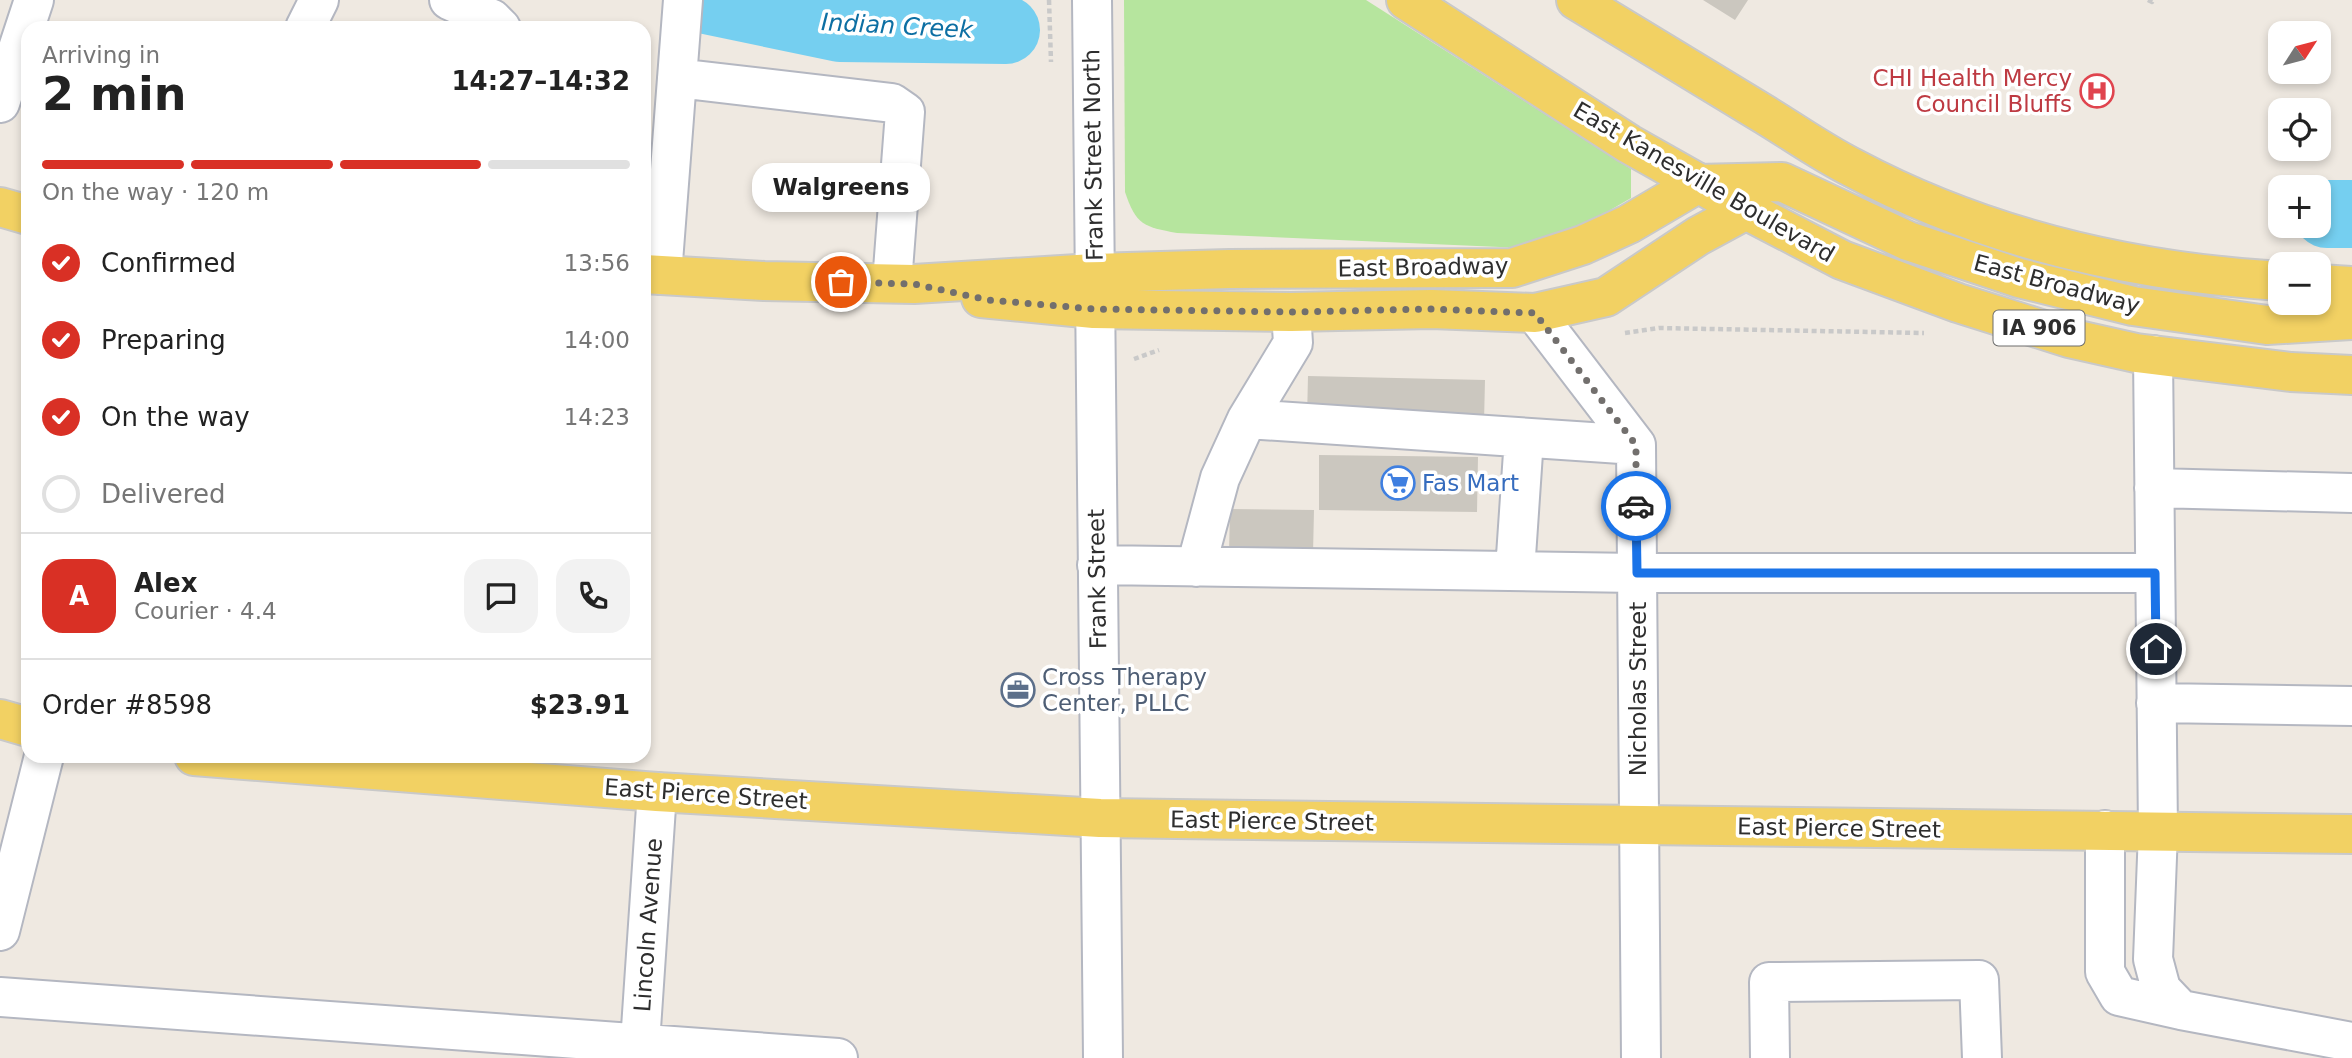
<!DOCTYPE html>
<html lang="en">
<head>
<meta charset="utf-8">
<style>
  body { margin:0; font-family:"DejaVu Sans",sans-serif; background:#f2f2f2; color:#222; height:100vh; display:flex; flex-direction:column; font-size:26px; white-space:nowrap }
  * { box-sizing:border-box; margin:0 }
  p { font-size:23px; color:#767676 }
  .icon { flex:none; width:38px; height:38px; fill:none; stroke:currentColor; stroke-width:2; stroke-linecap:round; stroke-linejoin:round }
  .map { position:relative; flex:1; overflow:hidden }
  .details { position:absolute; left:21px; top:21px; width:630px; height:742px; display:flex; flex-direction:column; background:#fff; border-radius:21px; box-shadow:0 4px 10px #0003 }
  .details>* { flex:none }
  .needle { width:46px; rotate:54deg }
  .tools { position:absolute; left:2268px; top:21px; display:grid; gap:14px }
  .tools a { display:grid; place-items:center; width:63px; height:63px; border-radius:14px; background:#fff; box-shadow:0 4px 10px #0003; font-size:35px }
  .pin { position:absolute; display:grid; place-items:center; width:60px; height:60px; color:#fff; margin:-30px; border:4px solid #fff; border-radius:50%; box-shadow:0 2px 7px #0007 }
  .courier { position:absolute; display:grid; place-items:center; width:70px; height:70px; margin:-35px; border:5px solid #1a73e8; border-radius:50%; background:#fff; color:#222; box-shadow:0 2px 9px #0007 }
  .bubble { position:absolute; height:49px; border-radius:21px; background:#fff; box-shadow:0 4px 10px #0003; font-size:23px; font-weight:600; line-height:49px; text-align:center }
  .headline em { font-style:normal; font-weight:600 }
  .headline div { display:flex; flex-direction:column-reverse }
  .headline { display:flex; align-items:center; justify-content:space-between; height:119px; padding:0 21px }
  h1 { font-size:46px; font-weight:600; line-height:52px }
  .bar { display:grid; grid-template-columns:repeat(4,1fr); gap:10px 7px; align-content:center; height:84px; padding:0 21px }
  .bar i { height:9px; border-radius:5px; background:#e0e0e0 }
  .bar .current { background:#d93025 }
  .bar p { grid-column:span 4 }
  .line { display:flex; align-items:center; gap:18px; padding:0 21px; border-top:2px solid #e0e0e0 }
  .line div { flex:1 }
  .round { display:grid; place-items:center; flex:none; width:74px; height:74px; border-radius:21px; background:#f2f2f2 }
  ol { padding:0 21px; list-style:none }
  li { display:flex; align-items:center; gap:21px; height:77px }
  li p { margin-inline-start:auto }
  li .icon { padding:7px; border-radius:50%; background:#d93025; color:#fff; stroke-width:4 }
  li:last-child { color:#767676 }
  li i { width:38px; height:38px; border:4px solid #e0e0e0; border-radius:50% }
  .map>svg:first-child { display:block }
  .green { fill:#b6e59e }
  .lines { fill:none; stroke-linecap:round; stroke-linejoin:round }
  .river { stroke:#75cff0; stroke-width:68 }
  .building { fill:#cbc7bf }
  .minor-casing { stroke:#b4b7c1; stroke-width:42 }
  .major-casing { stroke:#c9c9c9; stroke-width:42 }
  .path { stroke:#c9c9c9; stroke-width:4.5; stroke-dasharray:5 3.5; stroke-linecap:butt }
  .minor { stroke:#fff; stroke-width:38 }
  .major { stroke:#f2d163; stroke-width:38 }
  .done { stroke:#726f6d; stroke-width:7; stroke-dasharray:0 12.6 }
  .route { stroke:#1a73e8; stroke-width:9 }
  .labels { text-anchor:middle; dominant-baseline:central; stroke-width:7; stroke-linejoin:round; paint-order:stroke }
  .shield { fill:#fff; stroke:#6d6d6d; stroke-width:2 }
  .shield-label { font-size:21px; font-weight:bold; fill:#2e2e2e }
  .health-label { font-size:23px; fill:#be3a42; stroke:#fff; text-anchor:end }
  .street-label { font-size:23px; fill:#2e2e2e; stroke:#fff }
  .shop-label { font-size:23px; fill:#366cbe; stroke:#fff; text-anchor:start }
  .service-label { font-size:23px; fill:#4e5e75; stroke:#fff; text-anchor:start }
  .water-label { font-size:24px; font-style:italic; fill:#0d6fa3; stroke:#fff }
</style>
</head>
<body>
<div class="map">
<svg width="2352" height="1058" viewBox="0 0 2352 1058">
  <rect width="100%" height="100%" fill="#efe9e1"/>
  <path class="green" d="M1124,0H1366L1631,169V198L1569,234L1523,248L1177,233C1144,227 1136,225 1125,192Z"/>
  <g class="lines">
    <path class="river" d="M706,0L840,28L1006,30
      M2327,214H2352"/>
  </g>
  <path class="building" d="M1703,0H1748L1735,20Z
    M1308,376L1485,380L1484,422L1307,418Z
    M1319,455L1478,457L1477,512L1319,510Z
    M1230,509L1314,510L1313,554L1229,553Z"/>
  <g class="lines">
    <defs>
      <path id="minor" d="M449,0L492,19L501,28
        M1092,0L1103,1058
        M305,28L319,0
        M677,78L892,103L905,112L892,283
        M0,103L34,0
        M662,275L683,0
        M1535,313L1636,445L1641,1058
        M2153,355L2158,832L2153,959L2161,989L2181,1010
        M1247,419L1636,445
        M2154,488L2352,493
        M1097,565L1637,573H2155
        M1196,567L1220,478L1247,419L1293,343L1291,312
        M1515,571L1524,438
        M2156,703L2352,706
        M2105,830V972L2119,996L2181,1010L2352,1042
        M0,931L44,756
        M0,997L838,1058
        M639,1058L657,792
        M1770,1058L1769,982L1979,980L1982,1058"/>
      <path id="major" d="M1406,0L1629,144L1746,210L1842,260L1958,303L2069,338L2136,353L2291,372L2352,375
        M1576,0C1638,38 1700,75 1762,113C1792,131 1821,152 1853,168C1985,238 2132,272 2280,281
        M0,207L28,215
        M644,274L764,281L914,284L1094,273L1229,269L1512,268L1583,245L1629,224L1697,184L1782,182L1908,241L2019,278L2133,306L2267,325L2352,320
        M2319,284L2352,286
        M981,298L1094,309L1291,312L1432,309L1535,313L1606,297L1698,236L1746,210
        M0,719L28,727
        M194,756L657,792L1100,818L2352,834"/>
    </defs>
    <use href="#minor" class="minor-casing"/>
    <use href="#major" class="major-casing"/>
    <path class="path" d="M1049,0L1051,62
      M2148,0L2152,2L2153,0
      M1625,333L1659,328L1924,333
      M1134,359L1159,350"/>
    <use href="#minor" class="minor"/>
    <use href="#major" class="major"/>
  </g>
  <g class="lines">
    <path class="done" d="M841,282L914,284L988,300L1094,309L1291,312L1432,309L1535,313L1636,445V506"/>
    <path class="route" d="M1636,506L1637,573H2155L2156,649"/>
  </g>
  <defs>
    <symbol id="hospital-ring" viewBox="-11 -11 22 22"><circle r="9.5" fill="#fff" stroke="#e0444e" stroke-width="1.5"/><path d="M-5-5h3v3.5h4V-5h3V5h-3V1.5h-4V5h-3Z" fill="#e0444e"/></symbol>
    <symbol id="supermarket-ring" viewBox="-11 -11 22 22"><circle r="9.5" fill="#fff" stroke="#3f7fe0" stroke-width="1.5"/><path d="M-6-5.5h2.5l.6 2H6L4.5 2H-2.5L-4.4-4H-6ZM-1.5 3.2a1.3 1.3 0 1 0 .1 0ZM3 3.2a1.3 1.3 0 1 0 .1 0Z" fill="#3f7fe0"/></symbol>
    <symbol id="office-ring" viewBox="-11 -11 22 22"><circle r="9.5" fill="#fff" stroke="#5c6f8a" stroke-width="1.5"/><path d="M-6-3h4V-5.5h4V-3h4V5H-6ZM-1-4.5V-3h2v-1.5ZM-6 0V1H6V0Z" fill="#5c6f8a"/></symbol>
  </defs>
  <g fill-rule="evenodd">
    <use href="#hospital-ring" x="2078" y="72" width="38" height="38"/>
    <use href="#supermarket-ring" x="1379" y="464" width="38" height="38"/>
    <use href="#office-ring" x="999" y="671" width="38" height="38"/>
  </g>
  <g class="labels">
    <rect class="shield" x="1993.5" y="310.5" width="91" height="35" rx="5"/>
    <g class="shield-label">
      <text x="2039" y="328">IA 906</text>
    </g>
    <g class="health-label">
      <text x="2072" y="78">CHI Health Mercy<tspan x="2072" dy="26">Council Bluffs</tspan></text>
    </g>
    <g class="street-label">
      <text transform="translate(1093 155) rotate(-91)">Frank Street North</text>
      <text transform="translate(1704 182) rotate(30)">East Kanesville Boulevard</text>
      <text transform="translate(1423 267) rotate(-1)">East Broadway</text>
      <text transform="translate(2057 284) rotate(15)">East Broadway</text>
      <text transform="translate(1097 579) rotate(-91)">Frank Street</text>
      <text transform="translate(1638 689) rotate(-90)">Nicholas Street</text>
      <text transform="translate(706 794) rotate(4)">East Pierce Street</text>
      <text transform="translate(1272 821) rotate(1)">East Pierce Street</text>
      <text transform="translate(1839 828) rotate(1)">East Pierce Street</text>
      <text transform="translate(648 925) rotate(-86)">Lincoln Avenue</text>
    </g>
    <g class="shop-label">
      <text x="1422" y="483">Fas Mart</text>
    </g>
    <g class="service-label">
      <text x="1042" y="677">Cross Therapy<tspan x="1042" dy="26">Center, PLLC</tspan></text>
    </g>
    <g class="water-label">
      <text transform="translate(897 26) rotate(3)">Indian Creek</text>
    </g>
  </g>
</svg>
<div class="tools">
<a><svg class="needle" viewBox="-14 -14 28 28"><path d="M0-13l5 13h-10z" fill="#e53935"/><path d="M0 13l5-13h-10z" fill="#767676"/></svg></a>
<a><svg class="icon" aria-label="locate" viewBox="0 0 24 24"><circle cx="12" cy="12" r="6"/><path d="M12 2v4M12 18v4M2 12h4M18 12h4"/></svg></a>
<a>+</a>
<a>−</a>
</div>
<div class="pin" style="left:841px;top:282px;background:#ea580c"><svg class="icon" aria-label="bag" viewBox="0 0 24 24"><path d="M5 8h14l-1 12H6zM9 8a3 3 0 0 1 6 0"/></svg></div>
<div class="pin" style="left:2156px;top:649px;background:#1f2937"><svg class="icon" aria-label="home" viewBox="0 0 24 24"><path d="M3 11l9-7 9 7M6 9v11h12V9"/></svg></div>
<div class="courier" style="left:1636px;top:506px"><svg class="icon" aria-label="car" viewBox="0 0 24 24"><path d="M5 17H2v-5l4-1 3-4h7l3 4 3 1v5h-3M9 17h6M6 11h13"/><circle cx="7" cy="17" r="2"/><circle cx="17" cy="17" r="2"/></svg></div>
<div class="bubble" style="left:752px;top:163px;width:178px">Walgreens</div>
<section class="details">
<div class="headline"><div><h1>2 min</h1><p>Arriving in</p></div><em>14:27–14:32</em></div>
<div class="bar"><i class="current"></i><i class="current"></i><i class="current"></i><i></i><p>On the way · 120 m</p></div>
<ol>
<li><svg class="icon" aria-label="check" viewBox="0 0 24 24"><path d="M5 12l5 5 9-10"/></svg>Confirmed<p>13:56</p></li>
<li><svg class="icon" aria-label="check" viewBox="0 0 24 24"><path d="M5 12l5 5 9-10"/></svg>Preparing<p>14:00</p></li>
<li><svg class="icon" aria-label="check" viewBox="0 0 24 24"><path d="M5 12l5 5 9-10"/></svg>On the way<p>14:23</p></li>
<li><i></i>Delivered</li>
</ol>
<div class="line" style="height:126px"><b class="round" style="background:#d93025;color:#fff">A</b><div><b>Alex</b><p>Courier · 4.4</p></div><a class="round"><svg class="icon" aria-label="chat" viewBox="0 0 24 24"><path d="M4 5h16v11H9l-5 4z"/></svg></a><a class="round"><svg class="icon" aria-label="phone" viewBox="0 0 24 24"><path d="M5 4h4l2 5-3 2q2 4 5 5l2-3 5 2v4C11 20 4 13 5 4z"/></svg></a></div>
<div class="line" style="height:91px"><div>Order #8598</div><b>$23.91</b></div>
</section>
</div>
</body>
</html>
